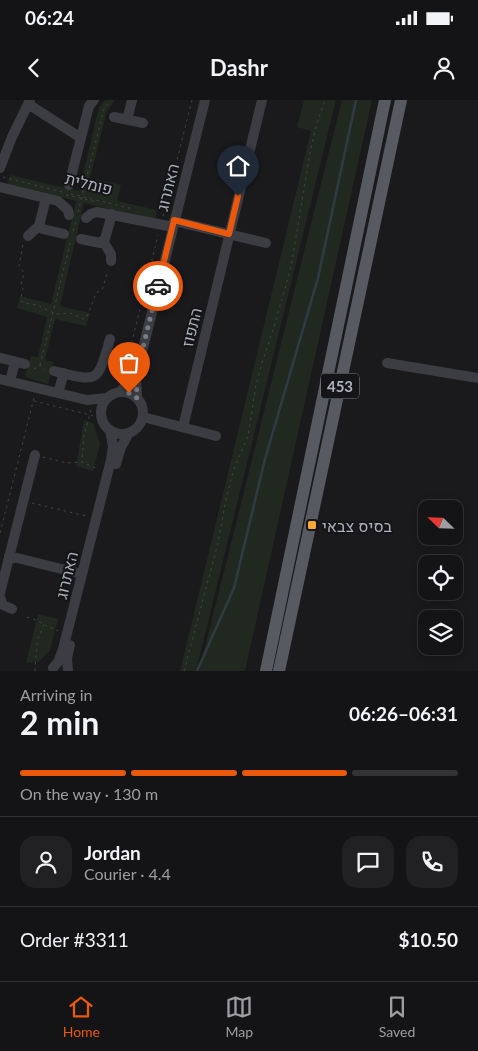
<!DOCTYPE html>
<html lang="en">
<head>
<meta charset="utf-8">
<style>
  body { margin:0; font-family:Lato,Heebo,sans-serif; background:#212123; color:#f1f3f6; height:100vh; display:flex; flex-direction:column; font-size:19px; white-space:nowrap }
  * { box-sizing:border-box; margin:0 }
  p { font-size:16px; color:#9d9ea1 }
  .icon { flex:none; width:28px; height:28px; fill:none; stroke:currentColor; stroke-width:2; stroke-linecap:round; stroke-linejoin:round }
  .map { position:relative; height:571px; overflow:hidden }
  .side { display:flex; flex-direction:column; background:#141416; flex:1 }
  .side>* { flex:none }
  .needle { width:32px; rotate:293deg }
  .fabs { position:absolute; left:418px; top:400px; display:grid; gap:10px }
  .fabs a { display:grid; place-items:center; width:45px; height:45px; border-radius:10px; background:#141416; box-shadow:0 2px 8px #0003,0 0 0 1px #333335; font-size:25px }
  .pin { position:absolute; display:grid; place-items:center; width:42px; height:42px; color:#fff; margin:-51px -21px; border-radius:50% 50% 50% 0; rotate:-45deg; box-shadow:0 0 5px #0007 }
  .pin .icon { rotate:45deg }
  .courier { position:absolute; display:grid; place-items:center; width:50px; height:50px; margin:-25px; border:4px solid #ea580c; border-radius:50%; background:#fff; color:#222; box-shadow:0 1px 6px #0007 }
  .overview em { font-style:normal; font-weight:700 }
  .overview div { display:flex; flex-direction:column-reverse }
  .overview { display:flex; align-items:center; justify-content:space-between; height:85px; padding:0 20px }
  h1 { font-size:32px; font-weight:700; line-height:38px }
  .bar { display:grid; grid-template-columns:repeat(4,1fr); gap:8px 5px; align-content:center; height:60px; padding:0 20px }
  .bar i { height:6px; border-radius:4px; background:#333335 }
  .bar .active { background:#ea580c }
  .bar p { grid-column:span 4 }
  .line { display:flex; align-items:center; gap:12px; padding:0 20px; border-top:1px solid #333335 }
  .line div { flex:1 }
  .round { display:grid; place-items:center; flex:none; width:52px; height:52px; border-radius:15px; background:#212123 }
  .status { display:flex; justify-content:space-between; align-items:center; height:35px; padding:0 25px; background:#141416; direction:ltr }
  .status svg { height:14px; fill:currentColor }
  header { display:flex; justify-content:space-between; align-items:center; height:65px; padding:0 20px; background:#141416; font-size:22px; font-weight:700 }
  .dock { display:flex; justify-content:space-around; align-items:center; height:70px; border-top:1px solid #333335; background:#141416; font-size:14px; color:#9d9ea1 }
  .dock a { display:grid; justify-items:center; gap:2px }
  .dock .active { color:#ea580c }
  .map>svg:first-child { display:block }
  .green { fill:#202820 }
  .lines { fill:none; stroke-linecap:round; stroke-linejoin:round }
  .stream { stroke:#2f3b42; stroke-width:2.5 }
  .path { stroke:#414449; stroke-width:1; stroke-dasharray:2.5 4; stroke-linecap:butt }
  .minor { stroke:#3b3d42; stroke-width:10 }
  .major { stroke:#575a61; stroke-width:12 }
  .done { stroke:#797d85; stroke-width:5; stroke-dasharray:0 9 }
  .route { stroke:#ea580c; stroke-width:6 }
  .poi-dot { fill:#f9a936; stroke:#151518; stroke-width:2 }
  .labels { text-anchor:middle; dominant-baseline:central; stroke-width:4; stroke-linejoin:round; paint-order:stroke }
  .shield { fill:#151518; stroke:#7f838c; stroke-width:1 }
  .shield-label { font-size:15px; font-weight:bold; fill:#acb2bd }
  .street-label { font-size:16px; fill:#acb2bd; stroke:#151518 }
  .poi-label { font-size:16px; fill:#acb2bd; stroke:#151518; text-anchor:start }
</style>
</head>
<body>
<div class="status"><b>06:24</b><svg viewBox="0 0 49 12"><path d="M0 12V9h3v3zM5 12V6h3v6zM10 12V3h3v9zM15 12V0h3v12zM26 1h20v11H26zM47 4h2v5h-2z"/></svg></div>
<header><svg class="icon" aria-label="back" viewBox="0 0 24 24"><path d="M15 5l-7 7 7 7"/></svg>Dashr<svg class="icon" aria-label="person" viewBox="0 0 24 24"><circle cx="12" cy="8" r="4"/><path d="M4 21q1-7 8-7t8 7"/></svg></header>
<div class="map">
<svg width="478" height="571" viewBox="0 0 478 571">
  <rect width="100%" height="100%" fill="#1a1a1d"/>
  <path class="green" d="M105,0H115L107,11L90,78L121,85L117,101L157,110L155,120L84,103L60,206L90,213L86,226L55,219L45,260L54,262L48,284L25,277L31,256L38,257L47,217L17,208L20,196L51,204L76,101L7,84L10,75L79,91L99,7Z
    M304,0H336L196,571H180L311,31L297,27Z
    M342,0H372L245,571H199Z
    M84,320L93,323L100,344L93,371L76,366Z
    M38,514L58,519L50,550L39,562L26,563Z"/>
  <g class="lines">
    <path class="stream" d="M197,571L234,488L265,359L318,178L356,0"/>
    <path class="path" d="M3,77L62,92
      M71,94L133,109
      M66,95L96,102
      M78,112L104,9L111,0
      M163,116L192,0
      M73,131L76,121
      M23,145L19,166L24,173L21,185L23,189L21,198L23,203L37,205L56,214L70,213L83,219L87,217L96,193L102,190L108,170
      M127,262L158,135
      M40,265L71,140
      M34,269L40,265L45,270
      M34,301L102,318
      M91,310L84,335L82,362L98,369
      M43,357L67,363L81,362
      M32,403L86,416
      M0,433L34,298
      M27,517C39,520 47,527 58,531
      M35,571L37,541L44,524
      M184,571L218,443L226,399L234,369L248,336L256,285L263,260L274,227L291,167L310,53L316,26L325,0"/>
    <path class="minor" d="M28,4L81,38
      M114,17L143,23
      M127,20L132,0
      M0,68L12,37L30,0
      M69,85L89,6L94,0
      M0,87L58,101L68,110L69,115
      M46,98L39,126L43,129L64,134
      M86,118L91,114L97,112L168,126
      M174,121L266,143
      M28,136L39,126
      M81,139L100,143L105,139L112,114
      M103,141L111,154V161
      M1,258L25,264
      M387,263L478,278
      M54,271C99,282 97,284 110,239
      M0,279L87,300L107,298
      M10,281L15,262
      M120,292L128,282L133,268
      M101 313a21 21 0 1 1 42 0a21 21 0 1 1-42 0Z
      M58,293L64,273
      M137,298L136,276L205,0
      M143,317L216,336
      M183,327L262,0
      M116,364L121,347L129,333
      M9,456L82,474
      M0,493L35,355
      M0,497L3,505L12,509
      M53,568L58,562L63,549L111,360L113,346L110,330
      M68,571L67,558L70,545"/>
    <path class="major" d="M266,571L385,0
      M279,571L401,0"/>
  </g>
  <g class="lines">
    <path class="done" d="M129,293L137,298L136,276L158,186"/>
    <path class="route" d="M158,186L174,120L229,134L238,96"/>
  </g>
  <rect class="poi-dot" x="307" y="420" width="10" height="10" rx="2.5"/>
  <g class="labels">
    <rect class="shield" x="321" y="273.5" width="38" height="25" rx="4"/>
    <g class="shield-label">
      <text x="340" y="286">453</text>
    </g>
    <g class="street-label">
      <text transform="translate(89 83) rotate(14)">פומלית</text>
      <text transform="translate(167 87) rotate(-76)">האתרוג</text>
      <text transform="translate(191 227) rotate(-76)">התפוז</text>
      <text transform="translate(66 475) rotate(-76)">האתרוג</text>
    </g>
    <g class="poi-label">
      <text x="322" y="425">בסיס צבאי</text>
    </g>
  </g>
</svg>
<div class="fabs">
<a><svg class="needle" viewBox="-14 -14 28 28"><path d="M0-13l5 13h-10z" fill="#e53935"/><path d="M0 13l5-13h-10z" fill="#9d9ea1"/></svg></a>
<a><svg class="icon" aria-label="locate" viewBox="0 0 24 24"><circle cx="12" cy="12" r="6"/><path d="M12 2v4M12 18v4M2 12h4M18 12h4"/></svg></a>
<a><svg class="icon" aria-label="layers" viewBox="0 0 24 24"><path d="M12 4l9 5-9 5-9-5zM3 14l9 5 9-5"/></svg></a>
</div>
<div class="pin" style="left:129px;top:293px;background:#ea580c"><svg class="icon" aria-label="bag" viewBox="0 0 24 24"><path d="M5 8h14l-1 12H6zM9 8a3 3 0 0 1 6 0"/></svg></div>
<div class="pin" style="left:238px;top:96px;background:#1f2937"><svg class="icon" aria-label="home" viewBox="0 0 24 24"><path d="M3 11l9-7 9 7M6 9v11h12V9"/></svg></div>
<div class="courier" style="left:158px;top:186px"><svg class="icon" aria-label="car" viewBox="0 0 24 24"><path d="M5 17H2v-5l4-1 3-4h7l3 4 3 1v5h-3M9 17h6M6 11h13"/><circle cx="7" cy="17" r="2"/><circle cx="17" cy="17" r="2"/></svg></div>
</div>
<section class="side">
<div class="overview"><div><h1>2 min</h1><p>Arriving in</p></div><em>06:26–06:31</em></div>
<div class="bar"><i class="active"></i><i class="active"></i><i class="active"></i><i></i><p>On the way · 130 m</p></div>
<div class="line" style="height:90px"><a class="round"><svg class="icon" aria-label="person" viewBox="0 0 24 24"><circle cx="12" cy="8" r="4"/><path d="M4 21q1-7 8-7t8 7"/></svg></a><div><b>Jordan</b><p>Courier · 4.4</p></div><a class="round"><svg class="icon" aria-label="chat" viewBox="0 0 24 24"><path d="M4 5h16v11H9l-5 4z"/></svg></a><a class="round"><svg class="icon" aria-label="phone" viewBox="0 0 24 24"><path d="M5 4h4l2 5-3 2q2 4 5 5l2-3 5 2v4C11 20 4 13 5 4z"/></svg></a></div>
<div class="line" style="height:65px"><div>Order #3311</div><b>$10.50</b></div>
</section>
<nav class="dock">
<a class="active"><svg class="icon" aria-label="home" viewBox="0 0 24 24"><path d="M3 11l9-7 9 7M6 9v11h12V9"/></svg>Home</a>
<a><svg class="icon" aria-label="map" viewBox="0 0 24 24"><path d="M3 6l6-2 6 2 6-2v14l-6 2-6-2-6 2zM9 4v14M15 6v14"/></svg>Map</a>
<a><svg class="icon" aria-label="saved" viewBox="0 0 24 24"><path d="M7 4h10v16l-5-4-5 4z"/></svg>Saved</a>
</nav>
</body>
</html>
